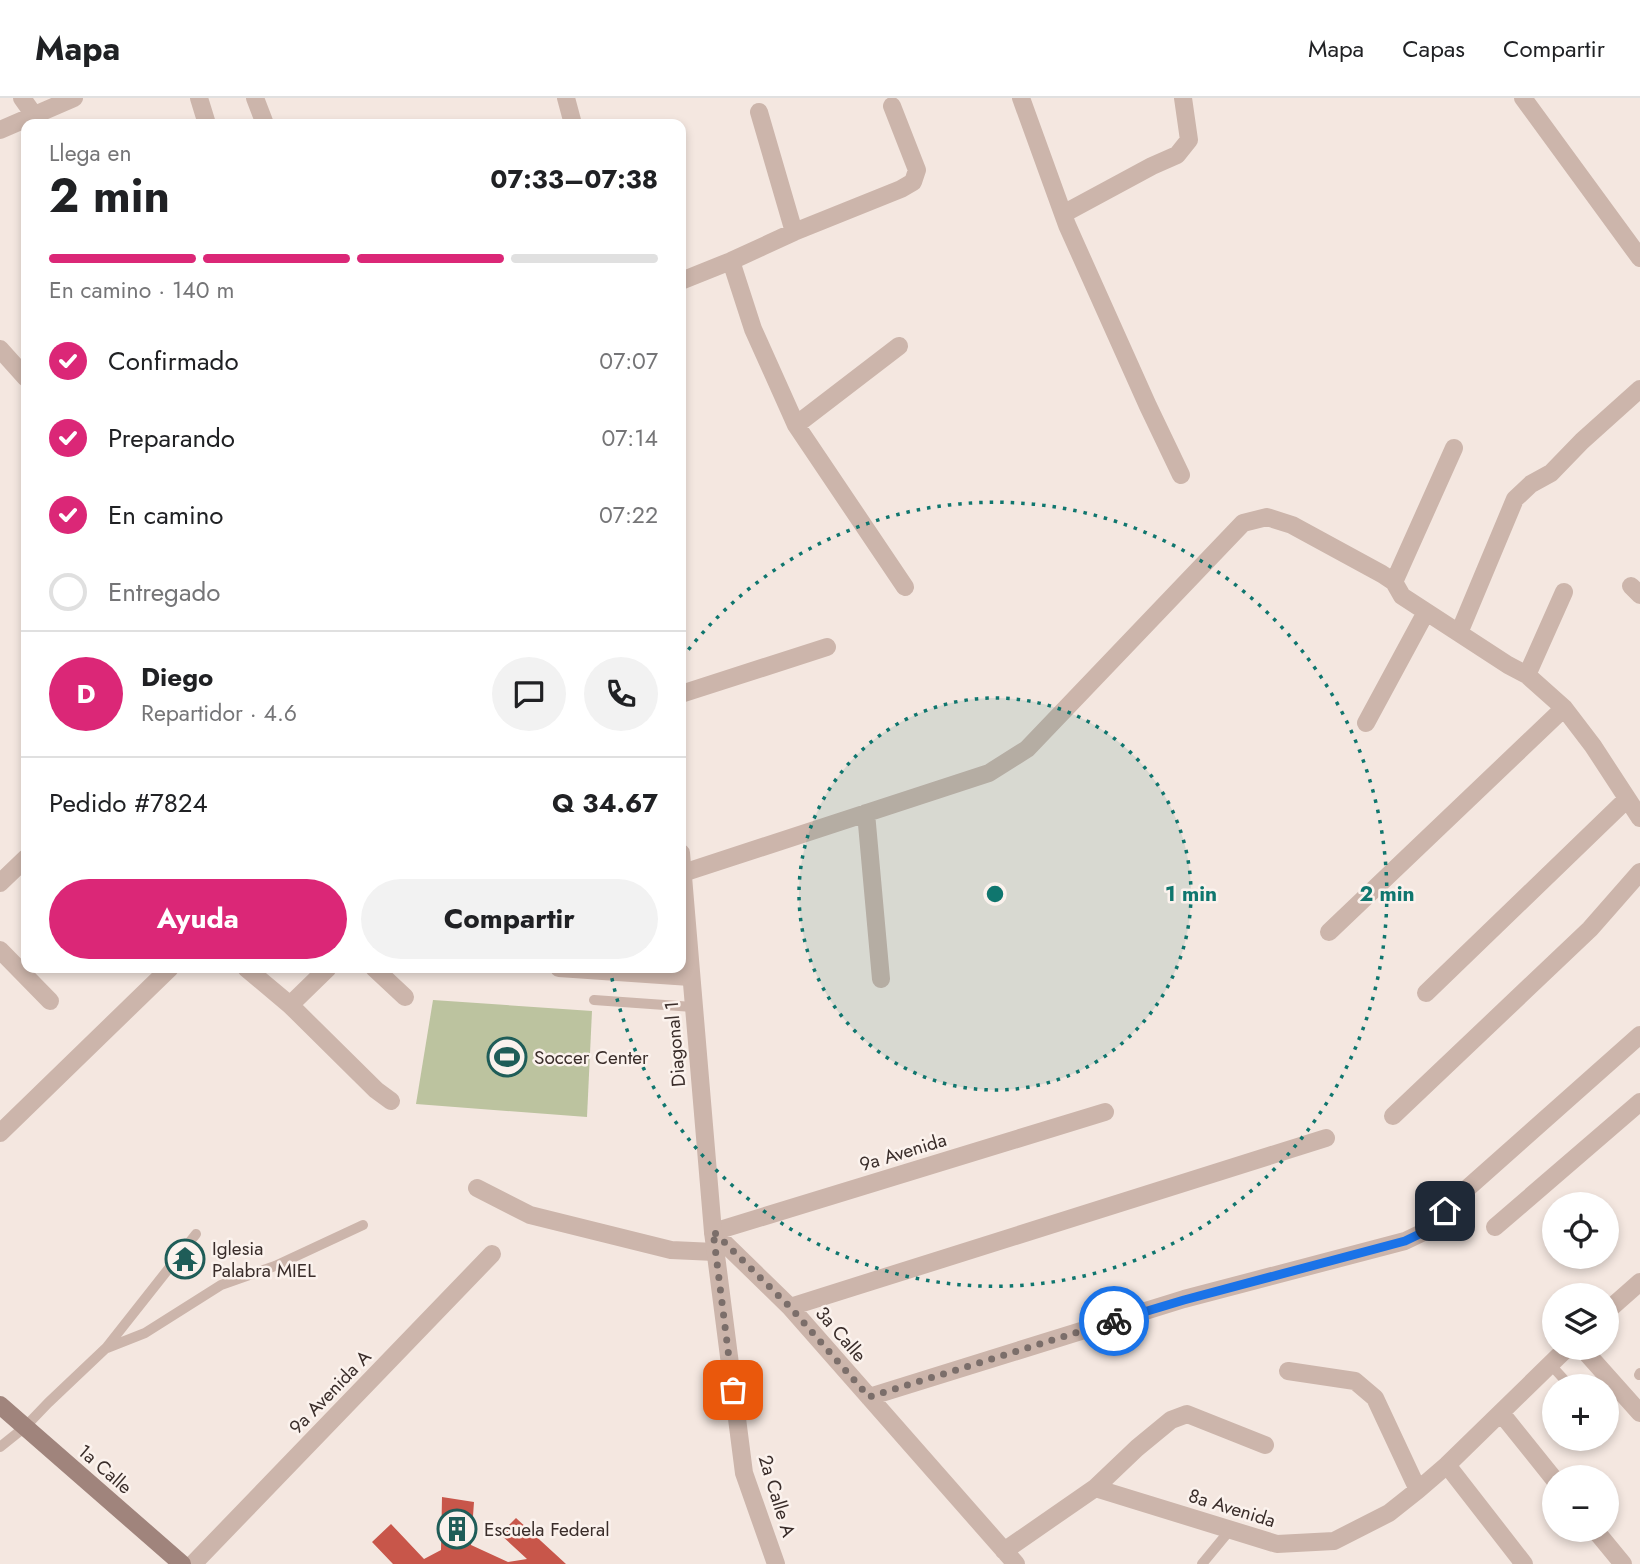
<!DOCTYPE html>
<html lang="es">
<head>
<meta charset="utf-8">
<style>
  body { margin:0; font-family:Jost,sans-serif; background:#f2f2f2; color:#202124; height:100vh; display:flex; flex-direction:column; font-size:26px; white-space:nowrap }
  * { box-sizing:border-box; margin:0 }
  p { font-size:23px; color:#757577 }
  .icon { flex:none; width:38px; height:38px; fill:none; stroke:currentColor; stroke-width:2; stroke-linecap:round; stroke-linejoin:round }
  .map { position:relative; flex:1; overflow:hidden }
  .side { position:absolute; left:21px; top:21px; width:665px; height:854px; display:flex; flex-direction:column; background:#fff; border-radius:14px; box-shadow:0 4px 10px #0003 }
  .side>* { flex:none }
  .tools { position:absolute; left:1542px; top:1094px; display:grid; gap:14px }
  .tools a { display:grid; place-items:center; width:77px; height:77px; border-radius:50%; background:#fff; box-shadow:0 4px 10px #0003; font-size:35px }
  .pin { position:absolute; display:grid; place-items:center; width:60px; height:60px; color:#fff; margin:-30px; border-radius:14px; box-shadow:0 4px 10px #0006 }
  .courier { position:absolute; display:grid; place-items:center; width:70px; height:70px; margin:-35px; border:5px solid #1a73e8; border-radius:50%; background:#fff; color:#222; box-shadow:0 2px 9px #0007 }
  .headline em { font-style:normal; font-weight:700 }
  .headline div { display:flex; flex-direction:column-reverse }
  .headline { display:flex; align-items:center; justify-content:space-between; height:119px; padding:0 28px }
  h1 { font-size:46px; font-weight:700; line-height:52px }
  .bar { display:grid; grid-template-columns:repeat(4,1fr); gap:10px 7px; align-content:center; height:84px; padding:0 28px }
  .bar i { height:9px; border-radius:5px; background:#e0e0e0 }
  .bar .current { background:#db2777 }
  .bar p { grid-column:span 4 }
  .line { display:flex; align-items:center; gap:18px; padding:0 28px; border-top:2px solid #e0e0e0 }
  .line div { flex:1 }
  .round { display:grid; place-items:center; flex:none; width:74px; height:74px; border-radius:37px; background:#f2f2f2 }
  ol { padding:0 28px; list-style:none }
  li { display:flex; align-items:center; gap:21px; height:77px }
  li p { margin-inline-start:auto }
  li .icon { padding:7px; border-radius:50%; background:#db2777; color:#fff; stroke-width:4 }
  li:last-child { color:#757577 }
  li i { width:38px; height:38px; border:4px solid #e0e0e0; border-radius:50% }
  .primary-button { display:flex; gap:14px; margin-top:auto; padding:14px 28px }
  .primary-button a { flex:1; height:80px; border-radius:42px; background:#db2777; color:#fff; font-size:28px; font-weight:700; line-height:80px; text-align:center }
  .primary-button a+a { background:#f2f2f2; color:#202124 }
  header { display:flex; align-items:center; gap:42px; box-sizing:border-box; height:98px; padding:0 35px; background:#fff; border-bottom:2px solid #e0e0e0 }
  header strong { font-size:33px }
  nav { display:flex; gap:38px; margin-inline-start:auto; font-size:24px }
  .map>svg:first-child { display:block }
  .green { fill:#bcc39f }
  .building { fill:#c8564a }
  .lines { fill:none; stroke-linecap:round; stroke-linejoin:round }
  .service { stroke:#ccb5ab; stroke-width:10 }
  .minor { stroke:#ccb5ab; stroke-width:18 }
  .tertiary { stroke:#ccb5ab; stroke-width:18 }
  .secondary { stroke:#a0847c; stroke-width:18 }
  .done { stroke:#7b6e6a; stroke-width:7; stroke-dasharray:0 12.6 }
  .route { stroke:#1a73e8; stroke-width:9 }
  .ring { fill:none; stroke:#0f766e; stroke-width:3.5; stroke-dasharray:3.5 7 }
  .labels { text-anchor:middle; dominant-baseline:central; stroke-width:5; stroke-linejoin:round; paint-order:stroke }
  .street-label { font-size:19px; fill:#3a2d2a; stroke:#fbf2ed }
  .poi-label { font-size:19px; fill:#3a2d2a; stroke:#fbf2ed; text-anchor:start }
  .centre { fill:#0f766e; stroke:#fbf2ed; stroke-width:3.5 }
  .ring-label { font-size:21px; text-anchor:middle; font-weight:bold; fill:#0f766e; stroke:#fbf2ed; stroke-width:5; stroke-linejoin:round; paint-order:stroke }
</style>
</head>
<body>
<header>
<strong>Mapa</strong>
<nav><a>Mapa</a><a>Capas</a><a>Compartir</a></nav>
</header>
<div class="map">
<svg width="1640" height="1466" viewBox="0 0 1640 1466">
  <rect width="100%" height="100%" fill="#f4e7e0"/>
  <path class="green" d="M433,902L592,913L587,1019L416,1006Z"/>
  <path class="building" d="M442,1399L474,1404L471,1447L508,1464L527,1461L500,1436L516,1420L566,1466H393L372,1444L391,1426L424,1461L441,1452Z"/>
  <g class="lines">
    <path class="service" d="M594,902L693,909
      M107,1250L145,1235L221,1187L275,1168L363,1127
      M1550,1266L1570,1288
      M1639,1277L1640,1275
      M0,1349L25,1329L48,1305L106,1250L196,1136
      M1202,1466L1230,1432"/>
    <path class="minor" d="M22,0L34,17
      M199,0L207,26
      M255,0L265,26
      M1021,0L1067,127L1148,308L1181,377
      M1523,0L1640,160
      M0,32L74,0
      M1063,116L1152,68L1177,57L1189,42L1183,0
      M794,134L901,91L913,84L917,72L892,8
      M731,163L753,231L796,327L905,489
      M681,183L731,163L794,134L759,14
      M0,251L26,280
      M796,327L899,248
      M1394,484L1454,350
      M1631,488L1640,497
      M1459,535L1515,401L1531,386L1551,375L1582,343L1640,291
      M1527,577L1564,494
      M681,596L827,549
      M1366,625L1426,514
      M866,715L881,881
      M683,775L989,675L1027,651L1243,425L1267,419L1292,427L1382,476L1394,484L1402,498L1508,567L1527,577L1564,610L1593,648L1640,720
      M0,785L26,760
      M1329,834L1564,610
      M0,852L50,903
      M246,870L290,907L376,992L391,1003
      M374,870L405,899
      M559,870L690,879
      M1426,895L1627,701
      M290,907L328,870
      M1393,1018L1590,831L1640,774
      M0,1035L170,870
      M477,1090L530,1117L671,1152L715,1154
      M1461,1096L1640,937
      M1495,1129L1640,1004
      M790,1209L1326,1040
      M1606,1214L1640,1184
      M1582,1250L1640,1315
      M1288,1273L1355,1283L1375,1300L1418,1392
      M869,1299L1184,1201L1405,1143L1430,1131L1445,1113
      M1501,1315L1554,1381
      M1447,1367L1524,1466
      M1095,1390L1137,1350L1171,1322L1187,1316L1265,1347
      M1595,1432L1623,1466
      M1004,1453L1095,1390L1277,1446L1334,1443L1389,1415L1418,1392L1447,1367L1567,1250
      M193,1466L492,1156
      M1016,1466L790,1209L713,1134L1105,1014"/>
    <path class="tertiary" d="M566,0L573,26
      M681,755L713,1134L744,1375L776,1466"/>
    <path class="secondary" d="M0,1307L182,1466"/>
  </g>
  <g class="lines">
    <path class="done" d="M733,1292L713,1133L790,1209L869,1299L1114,1223"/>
    <path class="route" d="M1114,1223L1184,1202L1405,1143L1430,1131L1445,1113"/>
  </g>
  <circle cx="995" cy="796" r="196" fill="#0f766e" fill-opacity=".12"/>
  <g class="ring">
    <circle cx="995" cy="796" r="196"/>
    <path d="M682 560A392 392 0 1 1 610 871"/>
  </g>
  <defs>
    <symbol id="stadium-ring" viewBox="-11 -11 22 22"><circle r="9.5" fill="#fbf2ed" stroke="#1f5d58" stroke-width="1.5"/><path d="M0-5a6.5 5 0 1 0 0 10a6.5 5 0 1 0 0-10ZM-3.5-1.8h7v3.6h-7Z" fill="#1f5d58"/></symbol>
    <symbol id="temple-ring" viewBox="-11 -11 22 22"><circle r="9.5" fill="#fbf2ed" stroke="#1f5d58" stroke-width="1.5"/><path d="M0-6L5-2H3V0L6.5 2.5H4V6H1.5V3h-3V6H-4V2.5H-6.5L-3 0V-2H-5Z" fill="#1f5d58"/></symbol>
    <symbol id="building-ring" viewBox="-11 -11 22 22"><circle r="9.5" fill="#fbf2ed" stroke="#1f5d58" stroke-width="1.5"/><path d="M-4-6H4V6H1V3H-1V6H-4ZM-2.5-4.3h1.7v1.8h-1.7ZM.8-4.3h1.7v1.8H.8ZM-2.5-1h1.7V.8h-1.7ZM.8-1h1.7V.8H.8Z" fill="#1f5d58"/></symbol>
  </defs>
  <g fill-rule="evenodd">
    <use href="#stadium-ring" x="485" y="937" width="44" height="44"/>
    <use href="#temple-ring" x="163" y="1139" width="44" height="44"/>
    <use href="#building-ring" x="435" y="1409" width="44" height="44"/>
  </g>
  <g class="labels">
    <g class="street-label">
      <text transform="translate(675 946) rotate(-95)">Diagonal 1</text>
      <text transform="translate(903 1054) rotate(-17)">9a Avenida</text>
      <text transform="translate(841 1236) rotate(49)">3a Calle</text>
      <text transform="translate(330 1294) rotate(-46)">9a Avenida A</text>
      <text transform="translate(105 1371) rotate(41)">1a Calle</text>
      <text transform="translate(777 1398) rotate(73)">2a Calle A</text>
      <text transform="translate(1232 1410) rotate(17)">8a Avenida</text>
    </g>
    <g class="poi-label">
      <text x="534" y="959">Soccer Center</text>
      <text x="212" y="1150">Iglesia<tspan x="212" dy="22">Palabra MIEL</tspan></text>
      <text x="484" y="1431">Escuela Federal</text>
    </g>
  </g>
  <circle cx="995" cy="796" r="10" class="centre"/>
  <g class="ring-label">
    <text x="1191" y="803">1 min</text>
    <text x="1387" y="803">2 min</text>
  </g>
</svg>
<div class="tools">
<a><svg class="icon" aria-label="locate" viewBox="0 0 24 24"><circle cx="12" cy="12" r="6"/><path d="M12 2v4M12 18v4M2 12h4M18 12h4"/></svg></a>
<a><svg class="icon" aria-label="layers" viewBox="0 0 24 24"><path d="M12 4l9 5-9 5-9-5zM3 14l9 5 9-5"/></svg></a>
<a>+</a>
<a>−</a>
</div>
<div class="pin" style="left:733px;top:1292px;background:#ea580c"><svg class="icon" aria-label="bag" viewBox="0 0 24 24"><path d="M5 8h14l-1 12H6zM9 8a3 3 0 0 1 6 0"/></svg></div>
<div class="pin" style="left:1445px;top:1113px;background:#1f2937"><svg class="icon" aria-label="home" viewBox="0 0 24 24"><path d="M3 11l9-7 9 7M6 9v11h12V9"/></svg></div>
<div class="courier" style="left:1114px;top:1223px"><svg class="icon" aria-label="bike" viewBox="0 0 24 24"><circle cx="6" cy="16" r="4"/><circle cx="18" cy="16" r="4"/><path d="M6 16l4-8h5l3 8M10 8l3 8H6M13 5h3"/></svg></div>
<section class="side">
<div class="headline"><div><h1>2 min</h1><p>Llega en</p></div><em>07:33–07:38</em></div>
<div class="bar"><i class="current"></i><i class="current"></i><i class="current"></i><i></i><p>En camino · 140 m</p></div>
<ol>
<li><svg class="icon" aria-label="check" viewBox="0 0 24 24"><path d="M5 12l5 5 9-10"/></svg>Confirmado<p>07:07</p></li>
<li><svg class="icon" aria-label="check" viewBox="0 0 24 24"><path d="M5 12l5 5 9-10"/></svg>Preparando<p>07:14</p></li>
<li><svg class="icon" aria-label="check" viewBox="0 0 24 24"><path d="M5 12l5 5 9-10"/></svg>En camino<p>07:22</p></li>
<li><i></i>Entregado</li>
</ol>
<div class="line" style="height:126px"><b class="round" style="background:#db2777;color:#fff">D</b><div><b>Diego</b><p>Repartidor · 4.6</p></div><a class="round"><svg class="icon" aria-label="chat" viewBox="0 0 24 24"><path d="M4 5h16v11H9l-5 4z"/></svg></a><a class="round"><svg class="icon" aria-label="phone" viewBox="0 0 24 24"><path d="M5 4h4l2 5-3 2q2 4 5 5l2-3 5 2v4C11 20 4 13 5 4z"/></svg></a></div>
<div class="line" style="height:91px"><div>Pedido #7824</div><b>Q 34.67</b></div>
<div class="primary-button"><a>Ayuda</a><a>Compartir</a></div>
</section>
</div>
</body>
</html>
